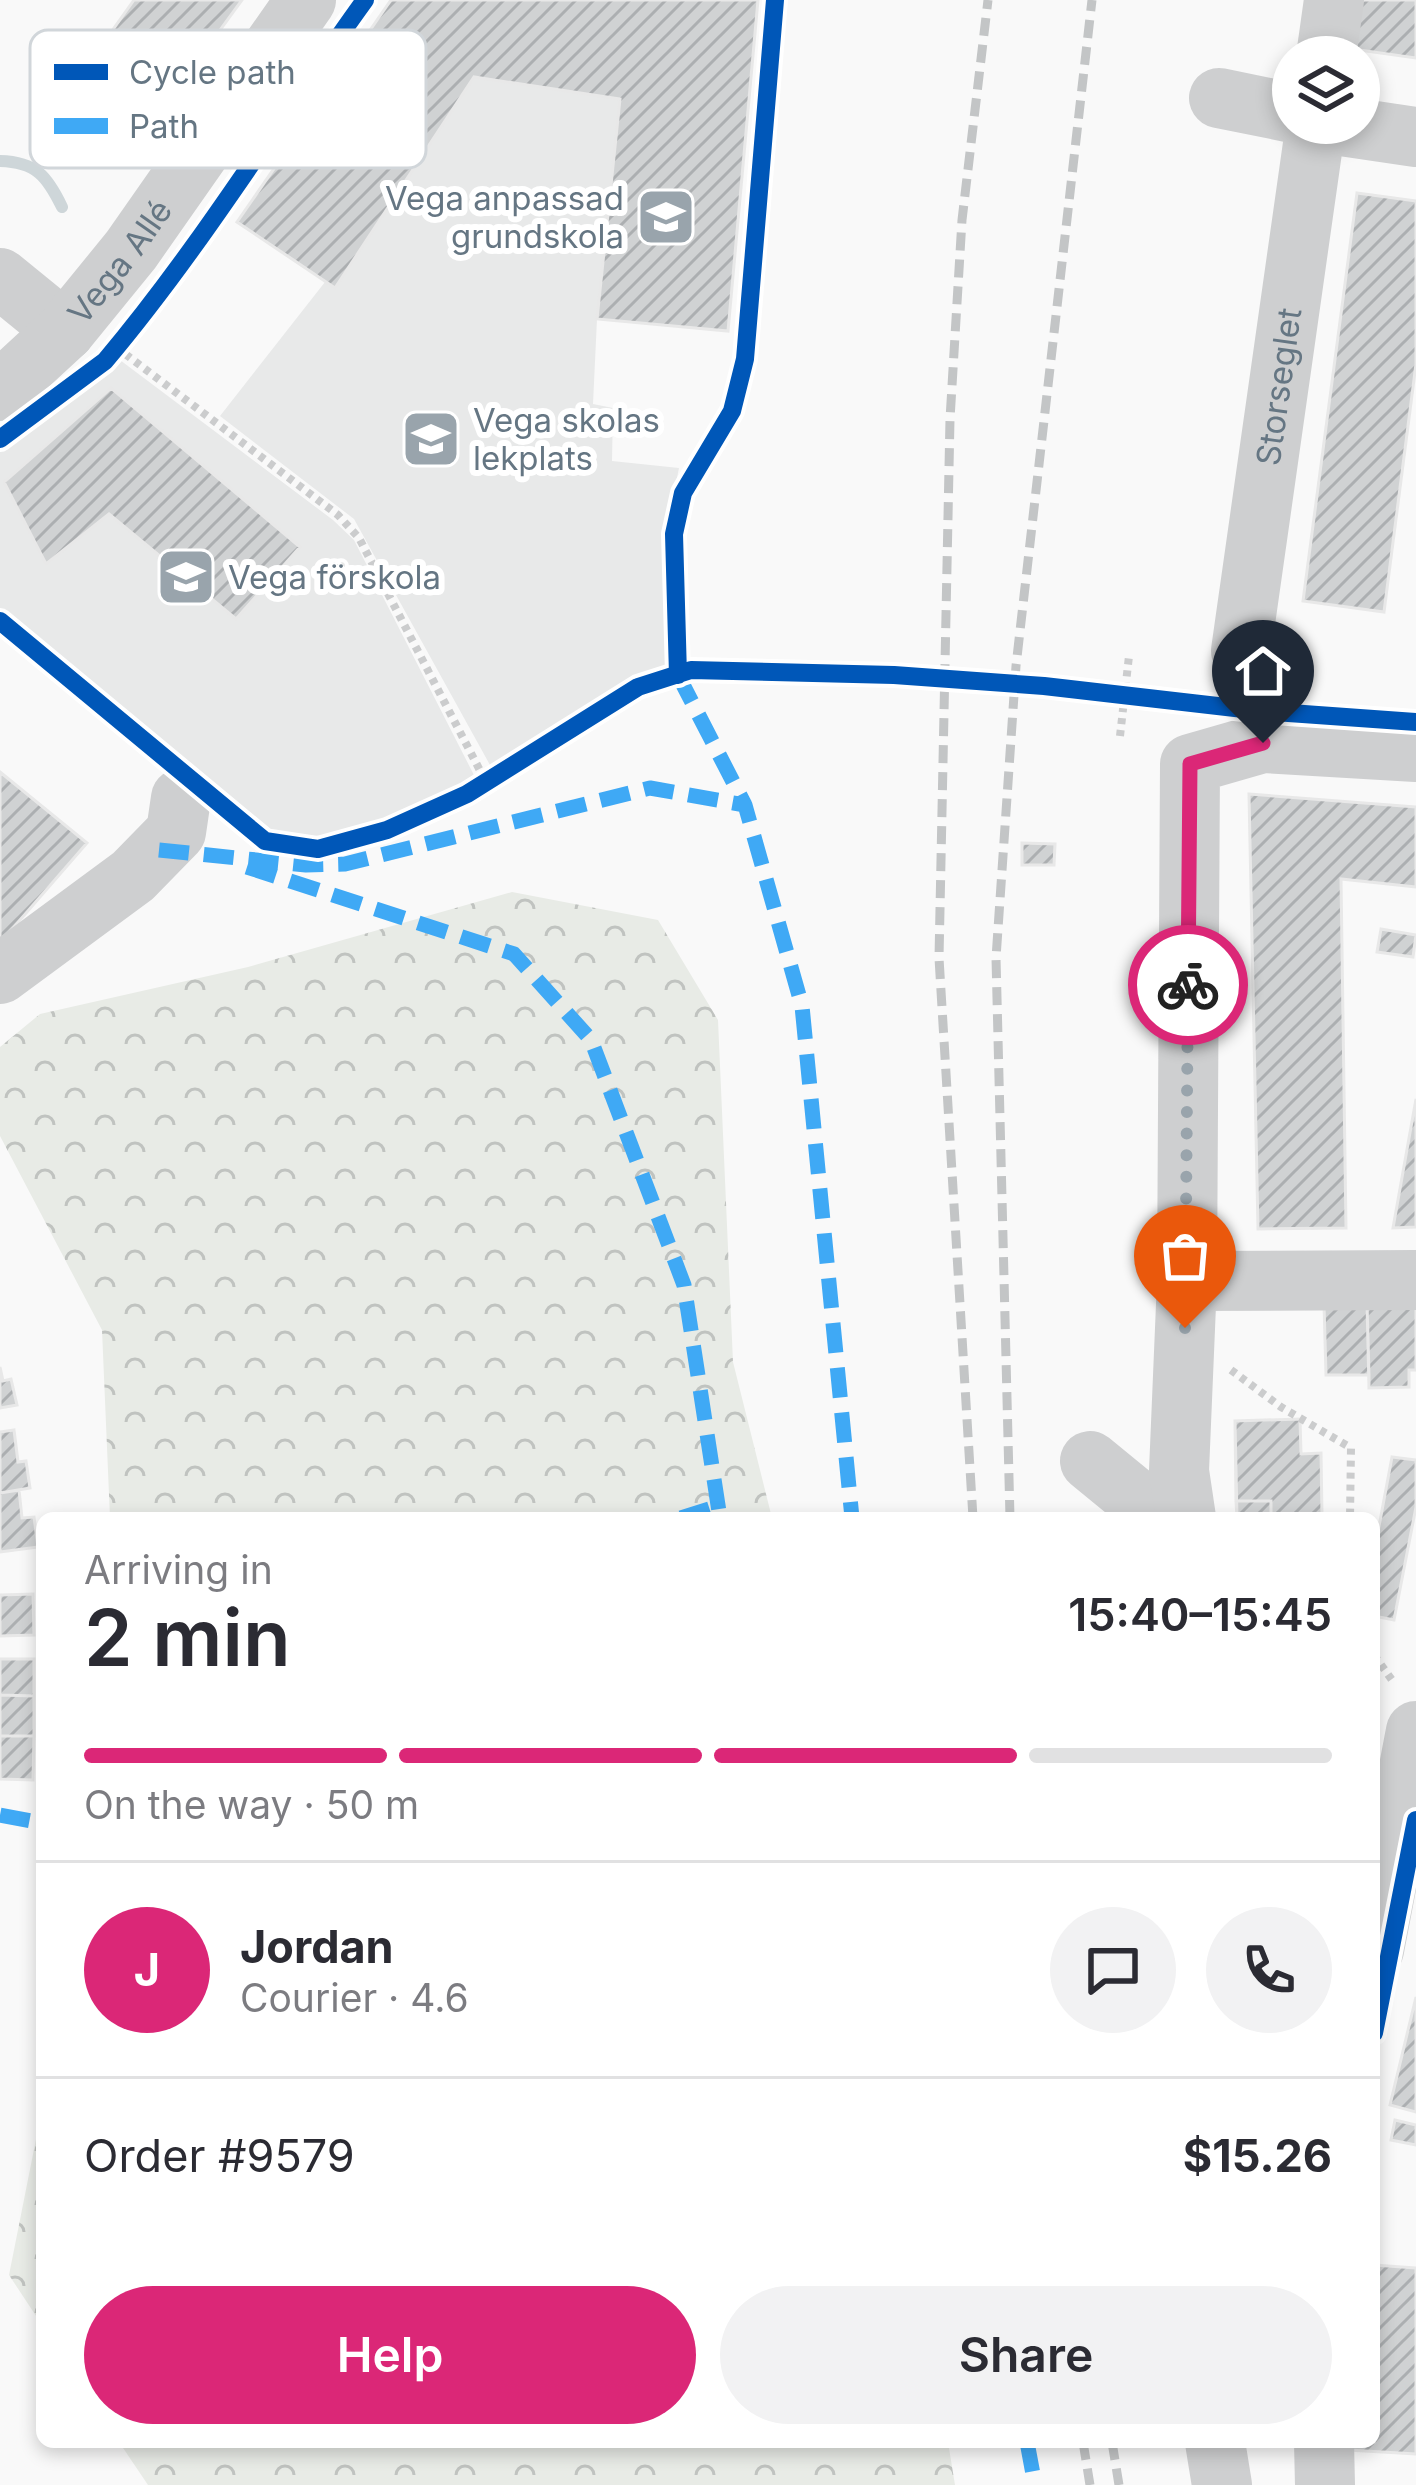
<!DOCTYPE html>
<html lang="en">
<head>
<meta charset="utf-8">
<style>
  body { margin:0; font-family:Inter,sans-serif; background:#f2f2f3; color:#2b2b33; height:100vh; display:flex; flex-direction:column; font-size:45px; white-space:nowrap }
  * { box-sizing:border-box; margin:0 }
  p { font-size:39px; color:#7c7c81 }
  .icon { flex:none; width:66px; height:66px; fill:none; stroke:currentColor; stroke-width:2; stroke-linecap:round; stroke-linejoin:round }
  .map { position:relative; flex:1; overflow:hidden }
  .panel { position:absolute; left:36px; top:1512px; width:1344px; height:936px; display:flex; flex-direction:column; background:#fff; border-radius:18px; box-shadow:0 6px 18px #0003 }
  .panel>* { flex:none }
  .fabs { position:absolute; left:1272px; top:36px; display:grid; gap:24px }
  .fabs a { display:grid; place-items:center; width:108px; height:108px; border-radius:50%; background:#fff; box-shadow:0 6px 18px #0003; font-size:60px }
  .pin { position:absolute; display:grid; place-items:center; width:102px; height:102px; color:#fff; margin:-123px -51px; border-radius:50% 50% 50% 0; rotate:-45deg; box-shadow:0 0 12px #0007 }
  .pin .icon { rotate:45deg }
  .courier { position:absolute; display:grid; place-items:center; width:120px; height:120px; margin:-60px; border:9px solid #db2777; border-radius:50%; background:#fff; color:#222; box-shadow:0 3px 15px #0007 }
  .headline em { font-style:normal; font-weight:600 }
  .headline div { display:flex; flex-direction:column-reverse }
  .headline { display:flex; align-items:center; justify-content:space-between; height:204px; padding:0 48px }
  h1 { font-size:78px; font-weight:600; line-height:90px }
  .bar { display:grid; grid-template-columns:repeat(4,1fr); gap:18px 12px; align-content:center; height:144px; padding:0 48px }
  .bar i { height:15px; border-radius:9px; background:#e1e1e2 }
  .bar .on { background:#db2777 }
  .bar p { grid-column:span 4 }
  .line { display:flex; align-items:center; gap:30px; padding:0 48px; border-top:3px solid #e1e1e2 }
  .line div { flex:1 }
  .round { display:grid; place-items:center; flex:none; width:126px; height:126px; border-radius:63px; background:#f2f2f3 }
  .button { display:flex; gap:24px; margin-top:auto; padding:24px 48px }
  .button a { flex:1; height:138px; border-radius:72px; background:#db2777; color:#fff; font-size:48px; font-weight:600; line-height:138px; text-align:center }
  .button a+a { background:#f2f2f3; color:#2b2b33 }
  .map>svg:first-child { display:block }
  .built { fill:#e8e9e9 }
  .forest { fill:url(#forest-crowns) }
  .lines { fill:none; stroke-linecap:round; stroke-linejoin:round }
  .stream { stroke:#ced6d9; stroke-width:12 }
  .building { fill:url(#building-hatch); stroke:#e8e8e8; stroke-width:3 }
  .path { stroke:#cbcccd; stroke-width:8; stroke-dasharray:6 6; stroke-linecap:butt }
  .minor { stroke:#cecfd0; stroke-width:60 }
  .rail { stroke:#c3c5c6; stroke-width:9; stroke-dasharray:18 9; stroke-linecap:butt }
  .quiet { stroke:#3fa9f5; stroke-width:15; stroke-dasharray:30 15; stroke-linecap:butt }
  .cycleway-casing { stroke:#fff; stroke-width:26 }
  .cycleway { stroke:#0057b8; stroke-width:18 }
  .done { stroke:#99a4ac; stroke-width:12; stroke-dasharray:0 21.6 }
  .route { stroke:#db2777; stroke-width:15 }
  .labels { text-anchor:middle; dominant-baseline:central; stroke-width:12; stroke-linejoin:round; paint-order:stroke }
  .poi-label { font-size:33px; fill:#657683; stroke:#fff; text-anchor:start }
  .street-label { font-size:33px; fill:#657683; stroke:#fff }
  .key { fill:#fff; stroke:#d1d6da; stroke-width:3 }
  .key-label { font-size:33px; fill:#657683 }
</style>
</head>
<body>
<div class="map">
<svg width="1416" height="2485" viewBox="0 0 1416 2485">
  <defs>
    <pattern id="forest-crowns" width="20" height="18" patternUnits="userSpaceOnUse" patternTransform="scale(3)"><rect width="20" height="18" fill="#e8ebe6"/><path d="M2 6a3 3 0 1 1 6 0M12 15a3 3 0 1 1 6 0" fill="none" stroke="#c0c3c0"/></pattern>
    <pattern id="building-hatch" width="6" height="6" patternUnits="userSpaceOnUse" patternTransform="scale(3)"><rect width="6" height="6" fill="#d0d2d3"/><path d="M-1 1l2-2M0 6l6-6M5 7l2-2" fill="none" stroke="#acafb1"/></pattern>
  </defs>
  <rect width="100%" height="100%" fill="#f9f9f9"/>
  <path class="built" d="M474,77L620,99L597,319L593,404L613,408L612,461L679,468L665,538L669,670L630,683L490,765L354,519L220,416L325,282L335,288Z
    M116,357L333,520L354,540L477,781L385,823L318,843L267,835L0,613V448Z"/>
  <path class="forest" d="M512,892L658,920L718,1020L733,1362L772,1518H110L102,1330L0,1136V1047L40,1014L248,967Z
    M42,2033V2325L9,2275L40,2119Z
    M119,2442H948L955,2485H148Z"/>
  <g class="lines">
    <path class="stream" d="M0,161C36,162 47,176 62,207"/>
  </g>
  <path class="building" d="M134,0H242L150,126L80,76Z
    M391,0H758L728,331L597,319L620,99L474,77L335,288L237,222Z
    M1359,0H1416V58L1352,49Z
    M1357,193L1416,201V364L1384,612L1303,601Z
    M111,388L300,547L236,619L109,514L46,564L4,482Z
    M0,772L87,843L0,943Z
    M1249,794L1416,807V887L1341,879L1346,1228L1258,1229Z
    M1022,843L1055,844L1054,865H1022Z
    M1381,929L1416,935L1413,957L1377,952Z
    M1416,1099V1227L1393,1228Z
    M1416,1302V1370H1409V1387L1369,1388V1375H1326L1324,1304Z
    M1416,1302V1370H1409V1387L1369,1388L1367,1303Z
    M1367,1303L1369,1375H1326L1324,1304Z
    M0,1367L3,1381L11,1379L17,1405L0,1408Z
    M1300,1419L1301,1454L1321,1453L1322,1515L1237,1518L1235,1421Z
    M1300,1419L1301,1454L1321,1453L1322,1515H1271V1501H1236L1235,1421Z
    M14,1430L18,1462L26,1461L30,1488L0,1493V1432Z
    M1392,1457L1416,1460V1507L1394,1620L1374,1616V1553Z
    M19,1490L22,1518L34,1517L38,1547L0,1552V1493Z
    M1236,1501H1271V1515H1303V1518H1237Z
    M33,1594L34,1635L0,1636V1595Z
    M0,1659H34V1696L0,1695Z
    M0,1695L34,1696V1736H0Z
    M0,1736H34L33,1780L0,1779Z
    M1416,1997V2112L1390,2105Z
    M1395,2120L1416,2125V2145L1391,2140Z
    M1374,2265L1416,2268V2454L1349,2450V2442H1374Z"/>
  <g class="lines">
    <path class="path" d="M116,347L338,515L359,538L486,782
      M1120,736L1129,656
      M1231,1370L1281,1407L1351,1448L1350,1518
      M1374,1655L1392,1680"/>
    <g class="minor">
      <path d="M1326,57L1334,0"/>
      <path d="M1219,98L1293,113"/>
      <path d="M1321,123L1416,137"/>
      <path d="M0,278L65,331"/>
      <path id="s1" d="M0,391L65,331L131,250L306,0"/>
      <path id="s2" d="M1241,651L1316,123"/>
      <path d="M0,974L133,876L176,832L181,798"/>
      <path d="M1187,1281L1416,1280"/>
      <path d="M1090,1461L1140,1502L1151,1518"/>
      <path d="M1186,1518L1179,1471L1187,1281L1190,764L1263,743L1416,752"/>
      <path d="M1374,1950L1416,1731"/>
      <path d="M1215,2442L1222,2485"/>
      <path d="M1324,2442L1325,2485"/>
    </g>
    <path class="rail" d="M973,1518L939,958L950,419L962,220L988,0
      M1010,1518L996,958L1016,666L1092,0
      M1083,2442L1090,2485
      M1112,2442L1119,2485"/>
    <path class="quiet" d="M678,675L745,805
      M159,850L306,865L345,864L650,788L745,805L802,1006L852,1518
      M247,867L514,954L591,1040L684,1285L720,1518
      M681,1518L715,1507
      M0,1815L42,1823
      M1027,2442L1035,2485"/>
    <defs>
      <path id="cycleway" d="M0,439L105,361C201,247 278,120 365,0
        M0,621L265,841L318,849L387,830L467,794L638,687L691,670L894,675L1044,686L1261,711L1416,722
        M678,675L674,534L683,493L732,411L745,359L775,0
        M1374,2033L1416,1820"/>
    </defs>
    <use href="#cycleway" class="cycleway-casing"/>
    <use href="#cycleway" class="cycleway"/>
  </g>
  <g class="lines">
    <path class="done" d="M1185,1328L1188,985"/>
    <path class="route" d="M1188,985L1190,764L1263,743"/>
  </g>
  <defs>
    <symbol id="school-square" viewBox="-11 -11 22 22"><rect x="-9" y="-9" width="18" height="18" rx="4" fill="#99a4ac" stroke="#fff"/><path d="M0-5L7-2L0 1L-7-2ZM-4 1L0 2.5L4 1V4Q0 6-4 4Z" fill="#fff"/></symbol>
  </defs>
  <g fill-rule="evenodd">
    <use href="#school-square" x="633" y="184" width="66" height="66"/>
    <use href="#school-square" x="398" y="406" width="66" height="66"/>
    <use href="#school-square" x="153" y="544" width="66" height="66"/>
  </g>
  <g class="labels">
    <g class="poi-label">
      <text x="624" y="198" text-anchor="end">Vega anpassad<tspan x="624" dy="38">grundskola</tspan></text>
      <text x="473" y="420">Vega skolas<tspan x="473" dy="38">lekplats</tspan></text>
      <text x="228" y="577">Vega förskola</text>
    </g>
    <g class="street-label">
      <text stroke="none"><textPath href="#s1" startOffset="177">Vega Allé</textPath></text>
      <text stroke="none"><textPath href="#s2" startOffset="267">Storseglet</textPath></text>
    </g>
  </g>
  <rect x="30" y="30" width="396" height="138" rx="18" class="key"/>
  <rect x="54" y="64" width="54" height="16" fill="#0057b8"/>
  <rect x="54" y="118" width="54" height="16" fill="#3fa9f5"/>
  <g class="key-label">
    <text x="129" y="84">Cycle path</text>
    <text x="129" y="138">Path</text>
  </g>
</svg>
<div class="fabs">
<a><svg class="icon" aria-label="layers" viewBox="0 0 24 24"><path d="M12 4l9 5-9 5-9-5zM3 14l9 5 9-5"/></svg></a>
</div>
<div class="pin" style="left:1185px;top:1328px;background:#ea580c"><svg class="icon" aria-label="bag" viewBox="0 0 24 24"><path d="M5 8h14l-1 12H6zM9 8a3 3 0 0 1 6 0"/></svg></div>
<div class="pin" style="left:1263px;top:743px;background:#1f2937"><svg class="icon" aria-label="home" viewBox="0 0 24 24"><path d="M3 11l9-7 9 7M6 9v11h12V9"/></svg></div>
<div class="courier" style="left:1188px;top:985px"><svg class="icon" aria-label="bike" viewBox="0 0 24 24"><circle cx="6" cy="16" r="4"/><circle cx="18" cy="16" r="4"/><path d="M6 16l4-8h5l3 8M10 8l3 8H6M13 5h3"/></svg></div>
<section class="panel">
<div class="headline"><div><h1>2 min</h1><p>Arriving in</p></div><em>15:40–15:45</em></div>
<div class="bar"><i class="on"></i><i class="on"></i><i class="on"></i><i></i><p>On the way · 50 m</p></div>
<div class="line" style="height:216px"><b class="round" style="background:#db2777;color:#fff">J</b><div><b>Jordan</b><p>Courier · 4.6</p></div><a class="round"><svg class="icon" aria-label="chat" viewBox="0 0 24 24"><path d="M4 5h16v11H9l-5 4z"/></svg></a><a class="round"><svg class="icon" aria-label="phone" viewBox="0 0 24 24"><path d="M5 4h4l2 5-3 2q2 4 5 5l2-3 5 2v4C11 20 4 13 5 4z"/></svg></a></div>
<div class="line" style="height:156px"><div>Order #9579</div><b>$15.26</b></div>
<div class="button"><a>Help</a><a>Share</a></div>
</section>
</div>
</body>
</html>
